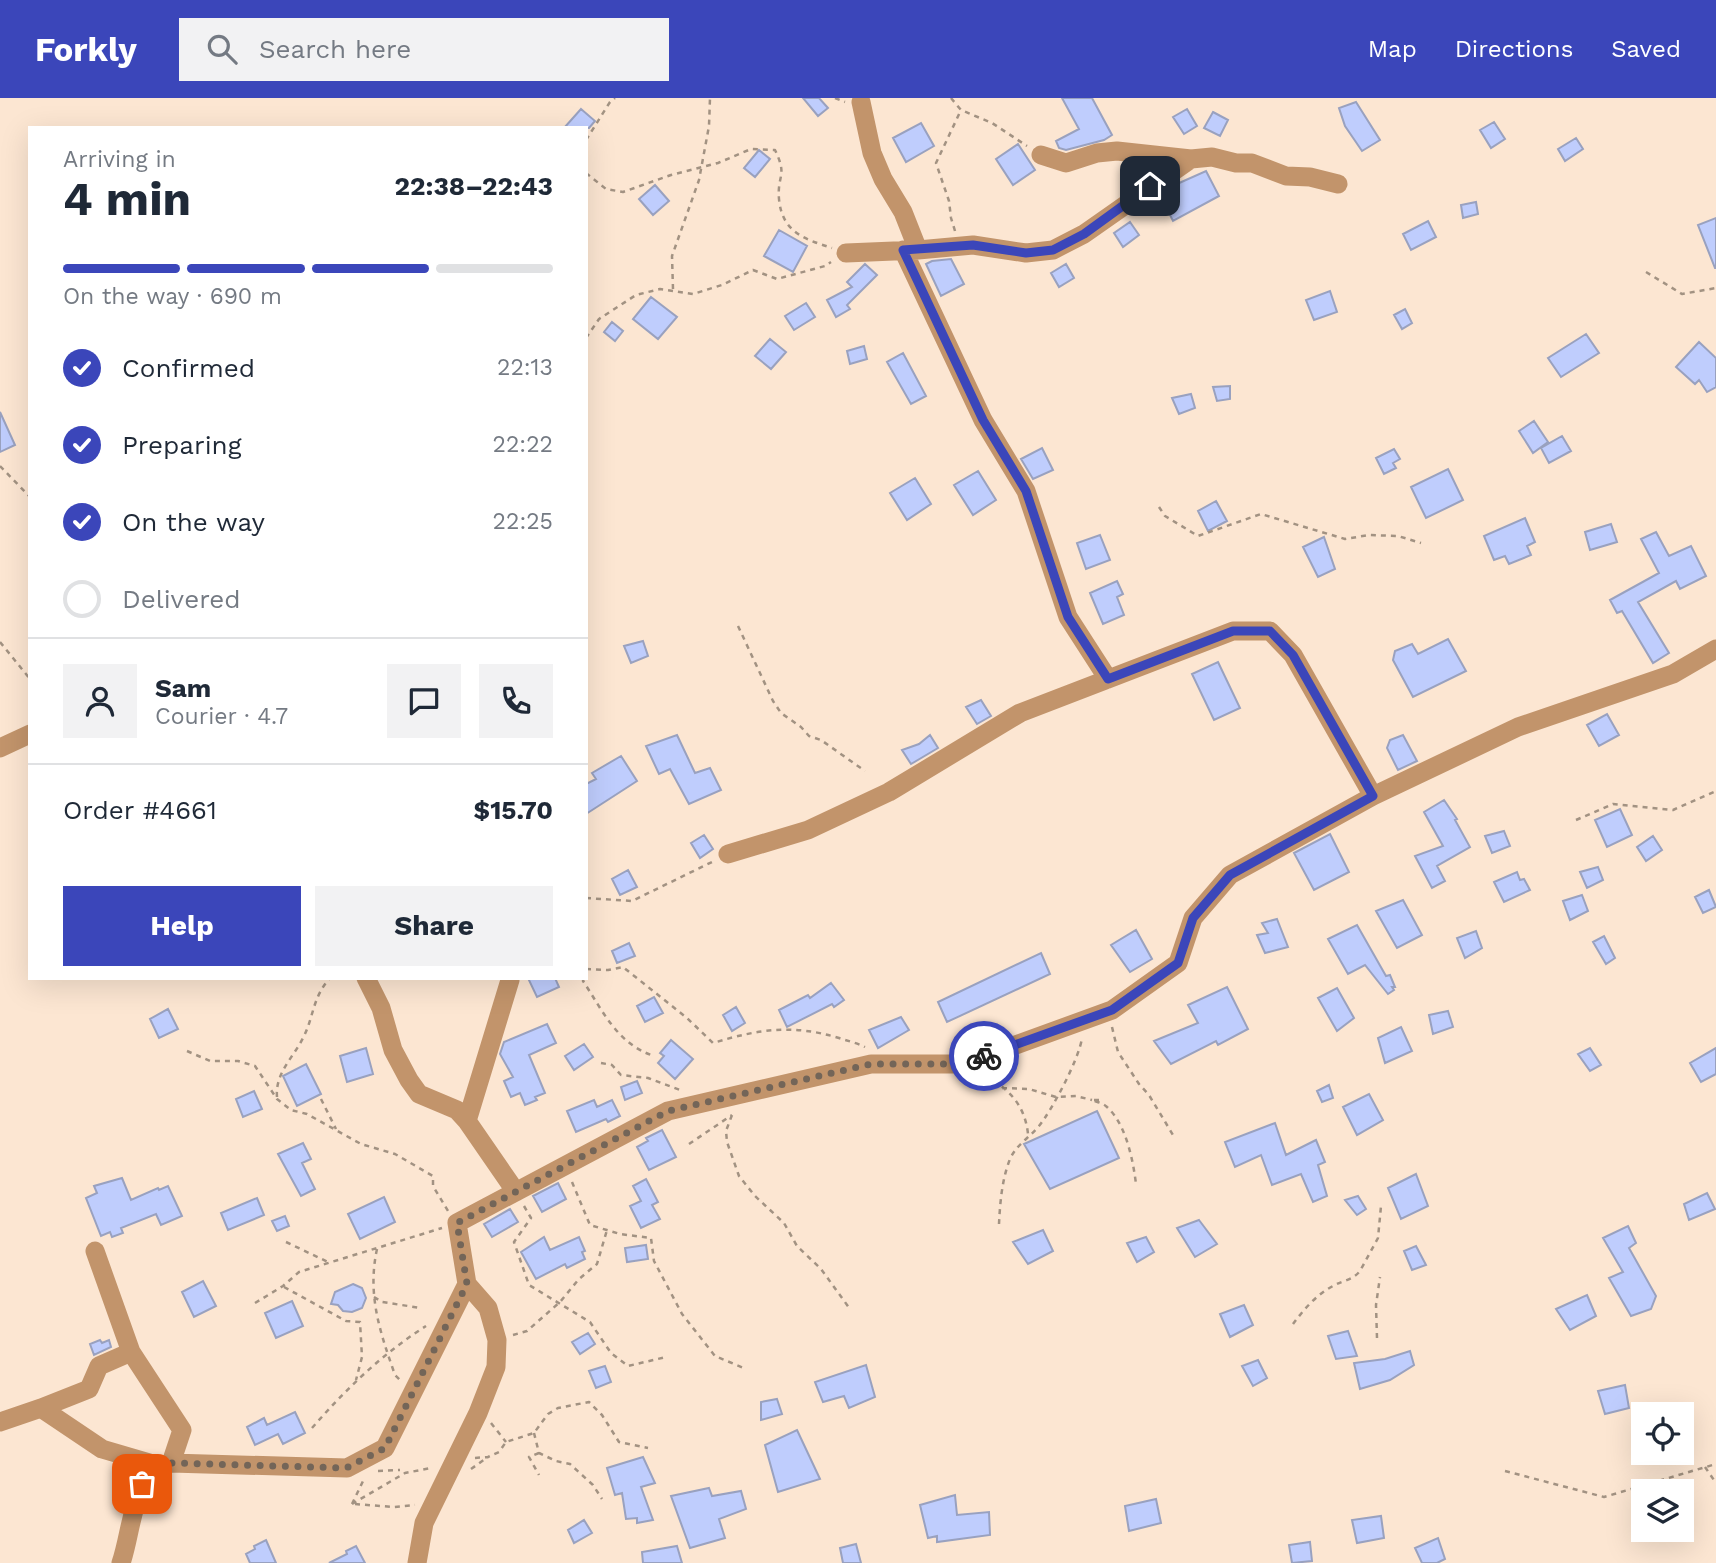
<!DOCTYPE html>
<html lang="en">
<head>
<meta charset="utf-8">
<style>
  body { margin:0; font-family:"Work Sans",sans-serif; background:#f2f2f3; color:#1f2937; height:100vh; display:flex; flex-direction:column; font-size:26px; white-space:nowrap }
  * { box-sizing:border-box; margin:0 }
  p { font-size:23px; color:#747a83 }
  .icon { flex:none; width:38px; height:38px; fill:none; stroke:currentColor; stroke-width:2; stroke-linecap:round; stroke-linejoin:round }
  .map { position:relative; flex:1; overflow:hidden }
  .details { position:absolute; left:28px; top:28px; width:560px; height:854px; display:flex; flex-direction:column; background:#fff; border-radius:0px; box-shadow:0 7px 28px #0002 }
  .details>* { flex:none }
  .buttons { position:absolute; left:1631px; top:1304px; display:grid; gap:14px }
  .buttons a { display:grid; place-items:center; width:63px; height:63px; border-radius:0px; background:#fff; box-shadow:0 7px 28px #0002; font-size:35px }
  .pin { position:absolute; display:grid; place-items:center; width:60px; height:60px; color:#fff; margin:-30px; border-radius:14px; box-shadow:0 4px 10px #0006 }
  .courier { position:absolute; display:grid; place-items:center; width:70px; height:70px; margin:-35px; border:5px solid #3b46ba; border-radius:50%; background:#fff; color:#222; box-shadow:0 2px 9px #0007 }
  .overview em { font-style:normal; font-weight:700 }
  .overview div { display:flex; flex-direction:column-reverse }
  .overview { display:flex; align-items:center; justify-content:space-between; height:119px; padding:0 35px }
  h1 { font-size:46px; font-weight:700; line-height:52px }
  .bar { display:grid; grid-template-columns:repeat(4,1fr); gap:10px 7px; align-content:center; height:84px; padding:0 35px }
  .bar i { height:9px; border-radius:5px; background:#e0e1e3 }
  .bar .selected { background:#3b46ba }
  .bar p { grid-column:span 4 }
  .line { display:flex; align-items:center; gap:18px; padding:0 35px; border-top:2px solid #e0e1e3 }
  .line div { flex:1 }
  .round { display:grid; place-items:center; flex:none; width:74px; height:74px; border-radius:0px; background:#f2f2f3 }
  ol { padding:0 35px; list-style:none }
  li { display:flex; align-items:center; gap:21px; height:77px }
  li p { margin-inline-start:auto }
  li .icon { padding:7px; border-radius:50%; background:#3b46ba; color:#fff; stroke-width:4 }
  li:last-child { color:#747a83 }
  li i { width:38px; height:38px; border:4px solid #e0e1e3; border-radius:50% }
  .primary-button { display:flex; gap:14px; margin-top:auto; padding:14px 35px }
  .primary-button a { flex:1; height:80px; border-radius:0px; background:#3b46ba; color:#fff; font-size:28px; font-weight:700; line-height:80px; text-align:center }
  .primary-button a+a { background:#f2f2f3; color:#1f2937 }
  header { display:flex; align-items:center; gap:42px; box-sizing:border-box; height:98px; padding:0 35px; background:#3b46ba; color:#fff }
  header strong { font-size:33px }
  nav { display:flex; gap:38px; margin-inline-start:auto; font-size:24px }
  .search { width:490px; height:63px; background:#f2f2f3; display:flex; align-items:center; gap:18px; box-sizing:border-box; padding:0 24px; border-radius:0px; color:#747a83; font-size:26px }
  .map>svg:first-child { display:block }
  .building { fill:#bfcdfd; stroke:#99a1bf; stroke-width:2 }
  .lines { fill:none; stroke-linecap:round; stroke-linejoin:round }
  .path { stroke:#a29282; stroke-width:2.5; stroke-dasharray:5 5; stroke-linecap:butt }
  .minor { stroke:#c2946b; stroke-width:19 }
  .done { stroke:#736558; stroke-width:7; stroke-dasharray:0 12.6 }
  .route { stroke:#3b46ba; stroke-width:9 }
</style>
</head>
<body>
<header>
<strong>Forkly</strong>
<div class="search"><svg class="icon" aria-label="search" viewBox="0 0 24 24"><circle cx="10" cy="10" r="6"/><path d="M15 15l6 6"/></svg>Search here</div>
<nav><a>Map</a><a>Directions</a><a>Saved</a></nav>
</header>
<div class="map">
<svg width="1716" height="1465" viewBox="0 0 1716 1465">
  <rect width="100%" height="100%" fill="#fce6d2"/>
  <path class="building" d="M803,0H819L828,10L818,18Z
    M1062,0H1092L1112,37L1104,42L1066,52L1059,50L1056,43L1079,31Z
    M1356,4L1380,42L1362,53L1345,28L1339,10Z
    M581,11L595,23L589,30H564Z
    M1187,11L1197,28L1184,36L1173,19Z
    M1213,14L1228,22L1220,38L1204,30Z
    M1494,24L1505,41L1491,50L1480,32Z
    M921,25L934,48L906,64L893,40Z
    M1576,40L1583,51L1565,63L1558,51Z
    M1018,46L1035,72L1013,87L996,61Z
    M759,52L770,61L755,79L744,70Z
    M1206,73L1219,98L1173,123L1160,97L1177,86Z
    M655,87L669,103L653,117L639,101Z
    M1476,104L1478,116L1463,120L1461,107Z
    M1716,120V170H1715L1698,127Z
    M1428,123L1436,139L1411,152L1403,136Z
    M1130,124L1139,137L1123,149L1114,135Z
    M779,132L807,148L793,174L764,158Z
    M951,161L964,186L941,198L926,166L932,163Z
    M865,166L877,177L847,207L850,211L836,219L827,202L852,189L847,184Z
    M1066,166L1074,180L1059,189L1051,175Z
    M1330,193L1337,214L1314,222L1306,202Z
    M651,199L677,219L658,241L633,221Z
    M806,205L815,219L794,232L785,218Z
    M1405,211L1412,225L1402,231L1394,217Z
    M612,224L623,233L615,243L604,234Z
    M1586,236L1599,255L1561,279L1548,260Z
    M770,241L786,254L771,271L755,258Z
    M1699,244L1716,260V289L1707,294L1699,282L1695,286L1676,269Z
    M864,248L867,261L850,266L847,253Z
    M903,255L926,298L911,306L887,264Z
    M1230,288V301L1217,303L1213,289Z
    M1191,296L1195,310L1179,316L1172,300Z
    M0,314L15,347L0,354Z
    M1534,323L1548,344L1533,355L1519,333Z
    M1562,338L1571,353L1549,365L1541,350Z
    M1042,350L1053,372L1033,381L1021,361Z
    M1394,351L1400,361L1393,365L1396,370L1384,376L1376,360Z
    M1448,371L1463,402L1426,420L1411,389Z
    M978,373L996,402L973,417L954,387Z
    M915,380L931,406L907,422L890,395Z
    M1216,403L1227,423L1208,433L1198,413Z
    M1525,420L1535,444L1527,448L1531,457L1509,466L1505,458L1494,462L1484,438Z
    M1611,426L1617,444L1590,452L1585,434Z
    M1656,434L1669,458L1691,448L1706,478L1680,491L1676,483L1638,504L1669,555L1653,565L1622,513L1617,515L1610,502L1659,475L1641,441Z
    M1100,437L1110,462L1086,471L1077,445Z
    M1324,439L1335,471L1318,479L1303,449Z
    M1117,483L1123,496L1117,499L1124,517L1103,526L1090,495Z
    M1448,541L1466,573L1413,599L1393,562L1395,553L1412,546L1418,556Z
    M643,543L648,558L631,565L624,548Z
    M1218,564L1240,610L1214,622L1192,576Z
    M981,602L991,618L977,626L966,609Z
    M1607,616L1619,637L1599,648L1587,627Z
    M677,637L695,675L710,670L721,692L689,706L670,671L659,676L646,648Z
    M930,637L938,650L911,666L902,652L919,646Z
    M1403,637L1417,663L1398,672L1387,650L1390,642Z
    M621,658L637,683L586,716V686L596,681L592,675Z
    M1444,702L1457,721L1455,722L1470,749L1437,768L1445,783L1432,790L1415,758L1443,748L1424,714Z
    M1620,711L1632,737L1607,749L1595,722Z
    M1504,733L1510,748L1492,755L1485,738Z
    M1330,736L1349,774L1314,792L1294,755Z
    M704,737L713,751L700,760L691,745Z
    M1653,738L1662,752L1646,763L1637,749Z
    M1598,769L1603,782L1587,790L1580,774Z
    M628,772L637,789L620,797L612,781Z
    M1517,774L1520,782L1524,781L1530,792L1504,804L1494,784Z
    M1709,792L1716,809L1703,815L1695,799Z
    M1582,797L1588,813L1570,822L1563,803Z
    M1403,802L1422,837L1397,850L1376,813Z
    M1277,821L1288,849L1265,855L1257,837L1268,835L1262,825Z
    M1357,827L1386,878L1390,877L1395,889H1392L1394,892L1388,896L1365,867L1348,876L1328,841Z
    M1136,832L1152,861L1130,874L1111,847Z
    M1476,833L1482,850L1465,860L1457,840Z
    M1604,838L1615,860L1606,866L1593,844Z
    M629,845L635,858L617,865L612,853Z
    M1041,855L1050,876L947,924L938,904Z
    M528,880H555L559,889L537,899Z
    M831,885L844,902L834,909L832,906L787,929L779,912L808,897L810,900Z
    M1227,889L1248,931L1218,947L1216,943L1171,966L1154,943L1198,925L1188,907Z
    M1337,890L1354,920L1337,933L1318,900Z
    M654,899L663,915L645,924L637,908Z
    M736,909L745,925L732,933L723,917Z
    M168,911L178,931L159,940L150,921Z
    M1448,913L1453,929L1433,936L1429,917Z
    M901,919L909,932L878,950L869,932Z
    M547,926L556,945L529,957L545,995L535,999L537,1002L525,1007L520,995L511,999L504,983L513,979L500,956L504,944Z
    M1401,929L1412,953L1385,965L1378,940Z
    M671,942L693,961L675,981L658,965L664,958L660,955Z
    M584,946L593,959L574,972L565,958Z
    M366,950L373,976L347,984L340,958Z
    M1590,950L1601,967L1590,973L1578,956Z
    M1716,950V976L1701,984L1690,965Z
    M306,966L321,996L297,1008L283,978Z
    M637,983L642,995L625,1002L621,989Z
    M1329,987L1333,1000L1322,1004L1317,993Z
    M254,993L262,1011L243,1019L236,1001Z
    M1369,996L1383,1022L1357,1037L1343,1009Z
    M594,1002L597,1009L612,1002L620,1018L608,1024L606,1021L576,1034L567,1013Z
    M1097,1013L1119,1060L1050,1091L1024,1046Z
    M1275,1025L1286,1057L1316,1042L1325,1064L1318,1067L1327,1098L1313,1104L1301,1076L1272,1087L1261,1057L1235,1069L1225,1044Z
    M662,1032L676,1059L649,1072L637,1049L648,1043L646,1040Z
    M303,1045L311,1061L302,1065L315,1091L301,1098L278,1056Z
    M1416,1076L1428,1108L1401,1121L1388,1090Z
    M122,1080L131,1102L158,1090L159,1092L168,1088L182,1118L161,1127L156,1116L121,1130L123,1135L112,1139L110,1134L101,1138L86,1100L97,1095L94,1088Z
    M646,1081L658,1104L652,1107L660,1121L641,1130L630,1108L641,1103L633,1088Z
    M558,1085L566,1101L542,1114L533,1098Z
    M1707,1095L1715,1111L1689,1122L1684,1106Z
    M1358,1098L1366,1111L1357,1117L1345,1102Z
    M384,1099L395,1124L360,1141L348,1116Z
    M257,1100L264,1117L228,1132L221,1115Z
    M510,1111L518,1124L492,1139L484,1126Z
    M285,1118L289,1128L277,1133L272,1123Z
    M1199,1122L1217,1146L1195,1159L1177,1130Z
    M1628,1128L1636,1145L1629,1150L1656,1198L1651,1211L1631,1218L1609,1180L1623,1174L1603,1140Z
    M1043,1132L1053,1153L1028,1166L1013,1144Z
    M544,1139L550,1152L579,1139L585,1153L582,1154L585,1161L567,1170L565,1166L536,1181L521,1154Z
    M1146,1139L1154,1154L1137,1164L1127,1145Z
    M646,1147L648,1161L627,1164L625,1150Z
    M1416,1148L1426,1167L1412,1172L1404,1153Z
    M203,1183L216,1208L194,1219L182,1194Z
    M353,1186L362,1190L366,1200L362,1210L352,1214L343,1213L338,1207L331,1206L335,1194Z
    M1587,1197L1596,1218L1570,1232L1556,1211Z
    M292,1203L303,1228L276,1240L265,1215Z
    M1244,1207L1253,1227L1230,1239L1220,1216Z
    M1348,1233L1357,1258L1336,1261L1328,1238Z
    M588,1235L595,1246L580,1256L572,1244Z
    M100,1242L102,1245L109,1242L111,1249L94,1257L90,1246Z
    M1410,1253L1414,1267L1390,1282L1360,1291L1354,1265L1385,1261Z
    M1258,1262L1267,1280L1253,1288L1242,1268Z
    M866,1267L875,1299L849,1310L844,1298L823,1304L815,1284Z
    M605,1268L611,1284L596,1290L589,1273Z
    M1625,1287L1629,1310L1605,1316L1598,1293Z
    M777,1301L782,1316L761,1322V1304Z
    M295,1314L305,1335L283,1346L278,1336L255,1347L247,1329L264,1320L267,1327Z
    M797,1332L820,1381L778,1394L765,1347Z
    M643,1359L655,1385L641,1389L653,1422L637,1425V1420L626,1421L622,1395L615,1397L607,1370Z
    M709,1390L712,1398L741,1393L746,1411L719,1421L725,1440L690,1450L671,1398Z
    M955,1397L957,1417L989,1414L990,1437L937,1444V1438L928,1440L920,1407Z
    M1156,1401L1161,1425L1129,1433L1125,1408Z
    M1381,1418L1384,1440L1357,1445L1352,1422Z
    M584,1422L592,1435L574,1445L568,1432Z
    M1438,1440L1445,1461L1437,1465H1422L1415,1450Z
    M266,1442L276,1465H250L246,1456L255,1451L254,1448Z
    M1310,1444L1312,1463L1292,1465L1289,1447Z
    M856,1446L861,1465H843L840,1450Z
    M356,1448L365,1465H329L347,1456L346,1453Z
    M677,1448L682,1465H643L642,1454Z"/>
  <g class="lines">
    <path class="path" d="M835,0L845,4
      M951,0L961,12L992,25L1027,48
      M586,42L610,4L615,0
      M586,75L606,91L623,94L671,77L718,65L751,51L775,52C788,79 777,76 779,101C782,134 804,141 832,150
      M955,133L951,120L949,103L936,65L961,12
      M1646,174L1682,196L1716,190
      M673,191L672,158L699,82L709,28L710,0
      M586,240L599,221L636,197L660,191L693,196L722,187L753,172L777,181L825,168L831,164
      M0,368L30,399
      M1159,409L1165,418L1198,438L1261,416L1345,441L1369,437L1398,438L1421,445
      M738,528L773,603L781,615L801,629L809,638L821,642L865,673
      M0,544L30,581
      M1576,722L1613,706L1673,712L1716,693
      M586,800L632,803L712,764
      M586,871L608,872L623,869L687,920L713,945C759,931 793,926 839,940C848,943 857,945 865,949
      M584,880L583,883C603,913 617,946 654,958
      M1112,929L1118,954L1139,986L1149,997L1173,1037
      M187,953L210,963H238L255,968L277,1001L291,1012L307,1016L361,1046L395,1056L433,1078V1088L448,1113
      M601,965L612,967L621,977L648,980L680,992
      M985,978C1010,991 1025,1008 1028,1036
      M1002,990L1029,991L1056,999L1076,998L1092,1002
      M277,999C275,975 293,960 303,940C314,919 312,900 330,880
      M321,1001L336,1031
      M1099,1002H1092C1097,1004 1103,1005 1107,1009C1126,1026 1133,1062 1136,1086
      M732,1017L726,1033L727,1044L739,1078L755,1098L784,1125L797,1148L821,1171L850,1211
      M689,1046L732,1017
      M572,1084L590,1127L620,1136L651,1140L654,1163L682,1216L715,1258L746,1271
      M524,1108L531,1120L514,1144L529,1187L590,1224L611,1255L628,1268L666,1259
      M999,1126C1000,1105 1002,1081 1010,1061C1017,1046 1029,1040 1039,1028C1052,1012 1079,961 1082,940
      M286,1144L330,1165
      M377,1151C367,1197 380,1234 395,1277L400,1282
      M284,1189L346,1223L360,1224L362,1259L356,1282
      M374,1199L382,1204L421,1210
      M255,1205L283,1188L299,1174L442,1130
      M1293,1226C1304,1211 1318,1195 1335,1187C1344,1182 1353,1182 1360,1173L1378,1140L1381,1108
      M513,1237L527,1233L560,1204L579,1181L597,1166L607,1132
      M1377,1240L1376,1207L1380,1179
      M491,1325L506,1344
      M312,1330C346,1291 382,1256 426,1228
      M534,1335L539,1355L556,1363L570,1366L593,1387L602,1401
      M539,1355L529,1359L539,1377
      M475,1360L488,1359L499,1354L506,1344L534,1335L548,1316L558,1310L589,1304L602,1317L619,1344L648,1350
      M1705,1369L1716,1385
      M471,1371L488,1359
      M378,1373L400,1372
      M1505,1373L1604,1399L1716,1366
      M352,1406L405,1375L431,1370
      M352,1406L364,1381
      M355,1406L394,1409L415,1407"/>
    <path class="minor" d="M861,4L872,55L883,81L903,114L918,152
      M1041,57L1066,65L1097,55L1117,53L1191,61L1212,59L1236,65H1252L1286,78L1310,79L1338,86
      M903,152L983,322L1026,393L1068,519L1108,581
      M846,155L918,152L973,147L1026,155L1053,152L1084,136L1191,61
      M0,650L30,636
      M728,756L808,732L889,694L1020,615L1233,533H1270L1293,557L1373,698
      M366,880L381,910L393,952L409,982L419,996L457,1012L467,1023L516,1094
      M467,1023L510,882
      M95,1153L131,1254L182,1332L171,1365
      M41,1310L89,1291L99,1268L131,1254
      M0,1324L41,1310L102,1351L160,1368
      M121,1465C133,1431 131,1377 171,1365L347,1370L385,1350L467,1186L457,1125L668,1013L871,966H963L1112,912L1178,865L1193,820L1230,777L1373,698L1518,629L1673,576L1716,551
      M417,1465L424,1425L478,1315L496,1269L497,1242L488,1210L467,1186"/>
  </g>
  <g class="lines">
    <path class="done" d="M142,1386L160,1368L172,1365L346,1370L385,1350L467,1186L457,1125L668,1013L871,966H963L984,958"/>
    <path class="route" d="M984,958L1112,912L1178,865L1193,820L1230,777L1373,698L1293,557L1270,533H1233L1108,581L1068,519L1026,393L983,322L903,152L973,147L1026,155L1053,152L1084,136L1150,88"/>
  </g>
</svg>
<div class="buttons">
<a><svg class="icon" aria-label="locate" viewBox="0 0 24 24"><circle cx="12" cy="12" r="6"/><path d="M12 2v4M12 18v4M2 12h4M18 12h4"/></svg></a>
<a><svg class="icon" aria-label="layers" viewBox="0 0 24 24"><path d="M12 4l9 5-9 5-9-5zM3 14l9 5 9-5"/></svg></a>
</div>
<div class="pin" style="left:142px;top:1386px;background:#ea580c"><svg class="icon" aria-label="bag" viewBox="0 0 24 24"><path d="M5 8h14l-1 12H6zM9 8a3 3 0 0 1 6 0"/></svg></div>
<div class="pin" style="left:1150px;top:88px;background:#1f2937"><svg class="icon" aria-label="home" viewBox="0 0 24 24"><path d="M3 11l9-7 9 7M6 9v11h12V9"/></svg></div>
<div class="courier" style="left:984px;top:958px"><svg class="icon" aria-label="bike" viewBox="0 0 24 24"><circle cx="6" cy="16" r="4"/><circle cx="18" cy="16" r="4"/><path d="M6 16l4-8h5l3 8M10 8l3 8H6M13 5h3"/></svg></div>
<section class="details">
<div class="overview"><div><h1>4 min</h1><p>Arriving in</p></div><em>22:38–22:43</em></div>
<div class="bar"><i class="selected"></i><i class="selected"></i><i class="selected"></i><i></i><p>On the way · 690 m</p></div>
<ol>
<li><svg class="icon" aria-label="check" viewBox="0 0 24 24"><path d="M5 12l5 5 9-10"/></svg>Confirmed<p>22:13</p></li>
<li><svg class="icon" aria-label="check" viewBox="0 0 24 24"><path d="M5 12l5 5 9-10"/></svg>Preparing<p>22:22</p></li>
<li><svg class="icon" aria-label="check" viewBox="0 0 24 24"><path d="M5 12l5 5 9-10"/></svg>On the way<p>22:25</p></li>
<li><i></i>Delivered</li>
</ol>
<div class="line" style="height:126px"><a class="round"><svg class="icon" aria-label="person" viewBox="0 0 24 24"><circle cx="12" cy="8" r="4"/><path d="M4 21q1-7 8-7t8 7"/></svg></a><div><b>Sam</b><p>Courier · 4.7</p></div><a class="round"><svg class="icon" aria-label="chat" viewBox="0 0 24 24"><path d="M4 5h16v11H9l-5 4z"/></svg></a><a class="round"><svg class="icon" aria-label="phone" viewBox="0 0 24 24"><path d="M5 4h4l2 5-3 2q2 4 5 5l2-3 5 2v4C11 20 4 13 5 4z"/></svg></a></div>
<div class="line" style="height:91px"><div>Order #4661</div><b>$15.70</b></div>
<div class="primary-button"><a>Help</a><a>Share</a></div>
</section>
</div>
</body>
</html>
